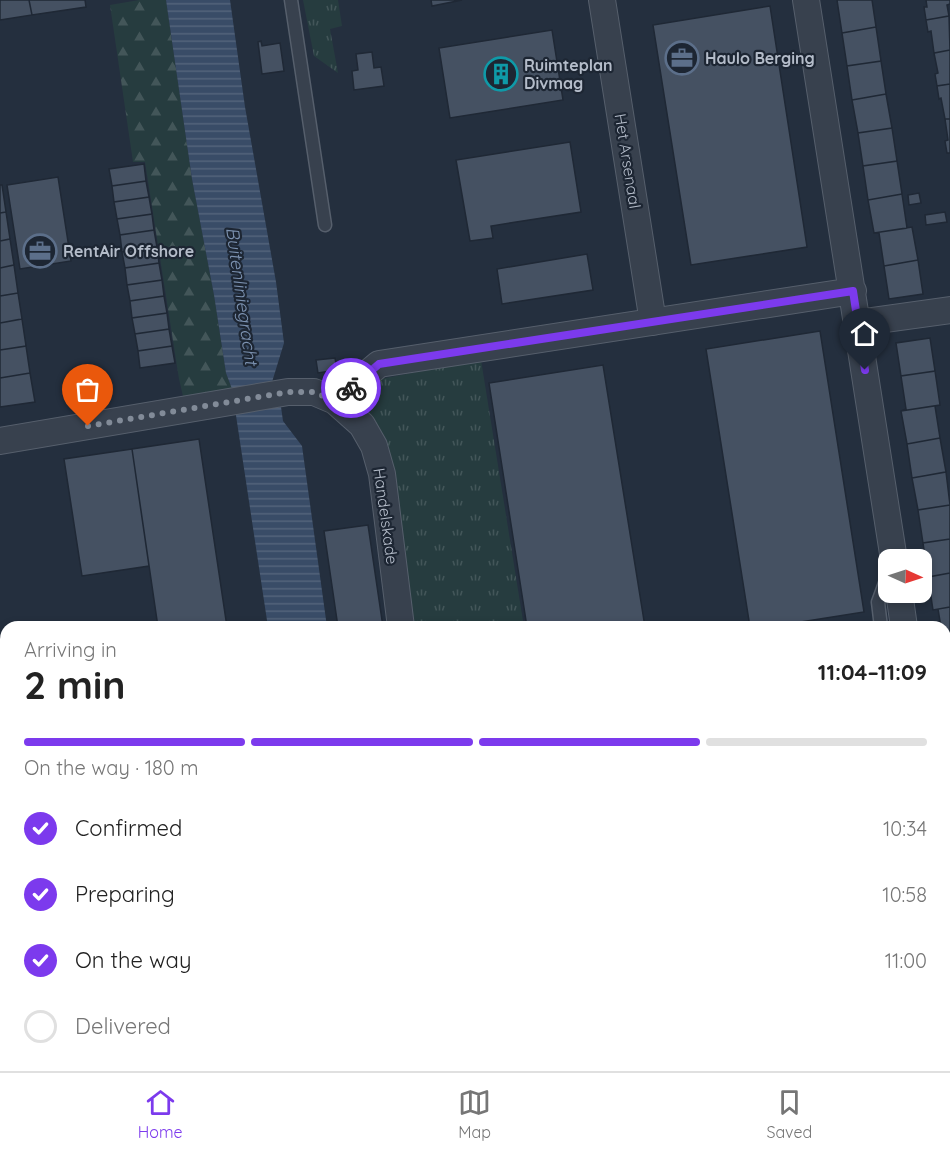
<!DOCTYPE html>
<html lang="en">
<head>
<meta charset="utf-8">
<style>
  body { margin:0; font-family:Quicksand,sans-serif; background:#f6f6f6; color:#222; height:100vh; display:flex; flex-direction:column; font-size:22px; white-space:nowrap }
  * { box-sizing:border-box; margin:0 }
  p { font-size:20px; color:#767676 }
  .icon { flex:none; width:33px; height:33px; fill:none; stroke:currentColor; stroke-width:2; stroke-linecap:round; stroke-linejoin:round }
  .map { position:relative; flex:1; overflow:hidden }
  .details { position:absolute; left:0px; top:621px; width:951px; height:450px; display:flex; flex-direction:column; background:#fff; border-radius:18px 18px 0 0; box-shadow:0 3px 9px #0003 }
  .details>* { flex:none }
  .needle { width:39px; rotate:93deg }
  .buttons { position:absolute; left:878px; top:549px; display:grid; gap:12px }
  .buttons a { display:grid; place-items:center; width:54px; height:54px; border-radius:12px; background:#fff; box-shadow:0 3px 9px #0003; font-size:30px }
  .pin { position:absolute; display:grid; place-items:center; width:51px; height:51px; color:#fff; margin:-62px -26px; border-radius:50% 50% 50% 0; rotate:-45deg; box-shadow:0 0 6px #0007 }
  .pin .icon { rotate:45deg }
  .courier { position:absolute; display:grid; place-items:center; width:60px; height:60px; margin:-30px; border:4px solid #7c3aed; border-radius:50%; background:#fff; color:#222; box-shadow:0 2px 8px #0007 }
  .head em { font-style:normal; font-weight:800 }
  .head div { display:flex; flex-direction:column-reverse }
  .head { display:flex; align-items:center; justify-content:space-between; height:102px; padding:0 24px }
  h1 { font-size:39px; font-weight:800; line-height:45px }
  .bar { display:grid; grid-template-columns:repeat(4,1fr); gap:9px 6px; align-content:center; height:72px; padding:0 24px }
  .bar i { height:8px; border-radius:4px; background:#e0e0e0 }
  .bar .on { background:#7c3aed }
  .bar p { grid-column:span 4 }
  ol { padding:0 24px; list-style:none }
  li { display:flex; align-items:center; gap:18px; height:66px }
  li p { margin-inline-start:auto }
  li .icon { padding:6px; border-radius:50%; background:#7c3aed; color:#fff; stroke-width:4 }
  li:last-child { color:#767676 }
  li i { width:33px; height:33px; border:3px solid #e0e0e0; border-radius:50% }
  .dock { display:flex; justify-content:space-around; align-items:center; height:84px; border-top:2px solid #e0e0e0; background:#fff; font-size:16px; color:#767676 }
  .dock a { display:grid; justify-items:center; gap:3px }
  .dock .on { color:#7c3aed }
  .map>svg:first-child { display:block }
  .grass { fill:url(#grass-tufts) }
  .forest { fill:url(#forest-firs) }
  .water { fill:url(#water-rules) }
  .building { fill:#455162; stroke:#1f2835; stroke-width:1.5 }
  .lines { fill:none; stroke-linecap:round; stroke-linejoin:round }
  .service-casing { stroke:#565f6c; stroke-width:15 }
  .minor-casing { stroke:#565f6c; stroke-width:28 }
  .service { stroke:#38414e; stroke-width:12 }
  .minor { stroke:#38414e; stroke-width:26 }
  .done { stroke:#828b98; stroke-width:6; stroke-dasharray:0 10.8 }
  .route { stroke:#7c3aed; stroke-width:8 }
  .labels { text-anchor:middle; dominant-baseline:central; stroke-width:4.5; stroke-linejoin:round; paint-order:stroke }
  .poi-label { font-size:16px; font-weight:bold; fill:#b4bcc9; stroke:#1d2633; text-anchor:start }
  .street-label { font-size:16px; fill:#b4bcc9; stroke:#1d2633 }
  .water-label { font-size:18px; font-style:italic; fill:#7c92b1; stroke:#1d2633 }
</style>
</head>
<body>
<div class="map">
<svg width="950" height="1071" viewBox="0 0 950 1071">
  <defs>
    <pattern id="grass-tufts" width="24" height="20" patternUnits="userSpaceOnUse" patternTransform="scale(1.5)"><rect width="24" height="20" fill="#263c3f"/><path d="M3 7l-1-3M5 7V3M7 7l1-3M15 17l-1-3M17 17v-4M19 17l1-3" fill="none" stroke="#435659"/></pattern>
    <pattern id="forest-firs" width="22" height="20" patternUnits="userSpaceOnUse" patternTransform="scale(1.5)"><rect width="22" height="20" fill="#263c3f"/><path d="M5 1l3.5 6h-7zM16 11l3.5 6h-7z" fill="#435659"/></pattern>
    <pattern id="water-rules" width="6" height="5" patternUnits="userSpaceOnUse" patternTransform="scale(1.5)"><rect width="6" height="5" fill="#394c67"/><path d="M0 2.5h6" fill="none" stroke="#53647b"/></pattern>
  </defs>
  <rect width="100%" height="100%" fill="#242f3e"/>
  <path class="grass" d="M303,0H338L342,26L330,29L338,73L314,56Z
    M481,360L524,627H415L392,474L384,439L378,425L358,401L380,379Z
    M950,979V1007L945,1008V980Z
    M489,1065H696L697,1071H489Z"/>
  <path class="forest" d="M139,0H166L192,179L214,295L226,373L232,389L183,396L179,379L145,162H133L110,5Z"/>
  <path class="water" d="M166,0H230L245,107L276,282L284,343L272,382L281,407L283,421L302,446L327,627H268L232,389L226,373L214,295L192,179Z
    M6,1015V1065H412L413,1071H0V1016Z
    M945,1056L947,1071H757V1065H945Z"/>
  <path class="building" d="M0,0H29L32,15L0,20Z
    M29,0H85L86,7L32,15Z
    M431,0H462L432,6Z
    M837,0H872L876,27L842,33Z
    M926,0H950V4L947,5L949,16L926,20L924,7H927Z
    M770,6L807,247L691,265L653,25Z
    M949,16L950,50L934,53L931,31L928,32L926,20Z
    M876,27L881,61L847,66L842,33Z
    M552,30L563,100L450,118L439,48Z
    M261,41L262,46L280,43L284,71L262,74L258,42Z
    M950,50V84L937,86L935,74L938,73L934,53Z
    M372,52L374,68L381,67L384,86L354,90L352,71L358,70L356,54Z
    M881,61L886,94L852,100L847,66Z
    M950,84V119H945L941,98L939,99L937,86Z
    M886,94L892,128L858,133L852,100Z
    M945,119H950V153H947L945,141L948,140Z
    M892,128L897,161L863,166L858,133Z
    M570,142L581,212L491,226L493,238L470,241L456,160Z
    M897,161L902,194L868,200L863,166Z
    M144,164L146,181L112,186L109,169Z
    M58,177L71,261L20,269L7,185Z
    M146,181L149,197L114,202L112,186Z
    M0,185H2L6,212L0,213Z
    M919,193L921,203L909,205L908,195Z
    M902,194L907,228L874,233L868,200Z
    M149,197L152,214L117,219L114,202Z
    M6,212L10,239L0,241V213Z
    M945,212L947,222L926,225L925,215Z
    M152,214L154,230L120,235L117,219Z
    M912,227L918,260L884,266L879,233H874Z
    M154,230L157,247L122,252L120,235Z
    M10,239L14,265L0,268V241Z
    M157,247L159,263L125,268L122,252Z
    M587,254L593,290L502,304L497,269Z
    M918,260L923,294L889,299L884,266Z
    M159,263L162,280L127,285L125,268Z
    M14,265L18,293L0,296V268Z
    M162,280L164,296L130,301L127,285Z
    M18,293L22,319L0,323V296Z
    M164,296L167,313L132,318L130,301Z
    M167,313L169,329L135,334L132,318Z
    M22,319L26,346L0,350V323Z
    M169,329L172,346L138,351L135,334Z
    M820,331L864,612L769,627H750L706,349Z
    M930,338L935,371L901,376L896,343Z
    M26,346L30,373L0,378V350Z
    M172,346L175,363L140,368L138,351Z
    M335,358L337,370L318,373L316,360Z
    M603,365L645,627H527L489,383Z
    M935,371L940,405L901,411L906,409L901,376Z
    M30,373L35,402L0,407V378Z
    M940,405L935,406L940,438L907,444L901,411Z
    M940,438L946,472L912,478L907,444Z
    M199,439L227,627H158L132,449Z
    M132,449L149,566L82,576L64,459Z
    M946,472L950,505L918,510L912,478Z
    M950,505V539L923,543L918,510Z
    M368,525L383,627H338L324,531Z
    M950,539V573L928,577L923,543Z
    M950,573V607L933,610L928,577Z
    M950,607V642H945V627H941L938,609Z
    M0,681L6,720V788L0,789Z"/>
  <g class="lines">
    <defs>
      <path id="service" d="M291,0L325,225
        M881,627L878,602L888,575
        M735,1065L736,1071"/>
      <path id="minor" d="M602,0L653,322
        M806,0L894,560
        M857,323L950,310
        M335,401L379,364L853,291
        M0,441L288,392H314L335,401L362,425L374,446L382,474L401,627
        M899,592L904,627
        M0,991L6,990
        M458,1065V1071"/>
    </defs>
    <use href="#service" class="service-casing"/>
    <use href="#minor" class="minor-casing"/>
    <use href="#service" class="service"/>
    <use href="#minor" class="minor"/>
  </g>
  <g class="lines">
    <path class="done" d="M88,426L288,392H314L335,401L351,388"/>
    <path class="route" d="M351,388L379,364L853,291L865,370"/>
  </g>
  <defs>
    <symbol id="office-ring" viewBox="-11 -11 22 22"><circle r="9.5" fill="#1d2633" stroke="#5c6f8a" stroke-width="1.5"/><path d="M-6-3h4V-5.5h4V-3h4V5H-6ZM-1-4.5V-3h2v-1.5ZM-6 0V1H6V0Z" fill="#5c6f8a"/></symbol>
    <symbol id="building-ring" viewBox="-11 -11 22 22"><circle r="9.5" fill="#1d2633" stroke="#0f9aa8" stroke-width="1.5"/><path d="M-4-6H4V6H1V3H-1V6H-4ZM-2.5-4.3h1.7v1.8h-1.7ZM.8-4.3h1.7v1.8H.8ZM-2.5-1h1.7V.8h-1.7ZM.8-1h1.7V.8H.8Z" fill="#0f9aa8"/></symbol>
  </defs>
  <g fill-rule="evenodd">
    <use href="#office-ring" x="663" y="39" width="38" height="38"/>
    <use href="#building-ring" x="482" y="55" width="38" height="38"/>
    <use href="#office-ring" x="21" y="232" width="38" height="38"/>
  </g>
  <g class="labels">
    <g class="poi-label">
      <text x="705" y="58">Haulo Berging</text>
      <text x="524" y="65">Ruimteplan<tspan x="524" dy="18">Divmag</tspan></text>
      <text x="63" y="251">RentAir Offshore</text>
    </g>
    <g class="street-label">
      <text transform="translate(628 161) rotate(81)">Het Arsenaal</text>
      <text transform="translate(386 516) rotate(82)">Handelskade</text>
    </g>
    <g class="water-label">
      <text transform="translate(242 296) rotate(82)">Buitenliniegracht</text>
    </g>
  </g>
</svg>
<div class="buttons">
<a><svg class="needle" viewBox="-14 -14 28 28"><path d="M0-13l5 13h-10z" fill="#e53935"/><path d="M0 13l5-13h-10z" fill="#767676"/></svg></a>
</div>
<div class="pin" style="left:88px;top:426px;background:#ea580c"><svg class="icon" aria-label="bag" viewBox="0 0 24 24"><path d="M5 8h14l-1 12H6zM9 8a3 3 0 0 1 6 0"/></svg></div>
<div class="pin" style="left:865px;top:370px;background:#1f2937"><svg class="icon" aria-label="home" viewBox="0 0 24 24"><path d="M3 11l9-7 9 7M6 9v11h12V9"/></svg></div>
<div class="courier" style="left:351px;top:388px"><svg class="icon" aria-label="bike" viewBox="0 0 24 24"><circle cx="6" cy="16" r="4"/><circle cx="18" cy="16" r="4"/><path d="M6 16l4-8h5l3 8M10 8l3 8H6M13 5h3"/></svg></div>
<section class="details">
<div class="head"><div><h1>2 min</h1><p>Arriving in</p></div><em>11:04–11:09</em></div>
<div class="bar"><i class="on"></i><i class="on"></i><i class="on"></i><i></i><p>On the way · 180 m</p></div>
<ol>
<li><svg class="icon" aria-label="check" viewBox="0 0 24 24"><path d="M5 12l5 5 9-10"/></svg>Confirmed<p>10:34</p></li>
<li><svg class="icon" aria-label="check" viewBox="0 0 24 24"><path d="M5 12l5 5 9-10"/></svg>Preparing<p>10:58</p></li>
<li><svg class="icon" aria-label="check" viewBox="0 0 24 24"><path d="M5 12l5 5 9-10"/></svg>On the way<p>11:00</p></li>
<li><i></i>Delivered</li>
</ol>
</section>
</div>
<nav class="dock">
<a class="on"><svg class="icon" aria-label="home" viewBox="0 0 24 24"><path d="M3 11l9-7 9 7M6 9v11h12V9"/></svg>Home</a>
<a><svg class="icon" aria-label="map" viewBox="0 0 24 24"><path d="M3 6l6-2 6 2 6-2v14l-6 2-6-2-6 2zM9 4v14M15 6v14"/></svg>Map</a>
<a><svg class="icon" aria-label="saved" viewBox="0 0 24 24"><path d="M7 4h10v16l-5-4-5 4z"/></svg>Saved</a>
</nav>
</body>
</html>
